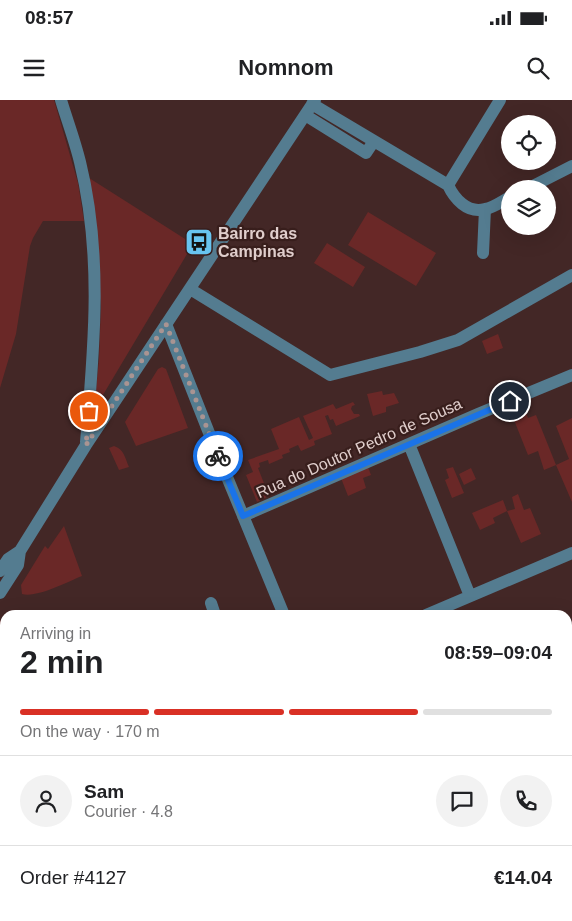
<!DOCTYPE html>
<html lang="en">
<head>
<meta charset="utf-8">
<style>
  body { margin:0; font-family:Helvetica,sans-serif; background:#f2f2f2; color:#202124; height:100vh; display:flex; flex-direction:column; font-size:19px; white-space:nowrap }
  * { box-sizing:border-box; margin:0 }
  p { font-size:16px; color:#757577 }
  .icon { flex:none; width:28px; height:28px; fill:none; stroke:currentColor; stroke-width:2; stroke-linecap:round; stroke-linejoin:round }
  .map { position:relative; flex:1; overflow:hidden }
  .drawer { position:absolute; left:0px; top:510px; width:572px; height:311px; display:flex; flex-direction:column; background:#fff; border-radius:15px 15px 0 0; box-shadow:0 5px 20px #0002 }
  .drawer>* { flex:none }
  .tools { position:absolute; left:501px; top:15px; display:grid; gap:10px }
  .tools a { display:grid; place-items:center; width:55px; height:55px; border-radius:50%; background:#fff; box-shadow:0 5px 20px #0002; font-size:25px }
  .pin { position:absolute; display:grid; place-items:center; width:42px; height:42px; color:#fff; margin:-21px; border:2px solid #fff; border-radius:50%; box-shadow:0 1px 5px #0007 }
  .courier { position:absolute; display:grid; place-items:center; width:50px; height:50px; margin:-25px; border:4px solid #1a73e8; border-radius:50%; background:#fff; color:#222; box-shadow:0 1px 6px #0007 }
  .summary em { font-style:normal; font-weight:700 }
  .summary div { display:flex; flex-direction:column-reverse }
  .summary { display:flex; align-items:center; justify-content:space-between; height:85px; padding:0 20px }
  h1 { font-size:32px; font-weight:700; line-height:38px }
  .bar { display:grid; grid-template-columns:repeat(4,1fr); gap:8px 5px; align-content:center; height:60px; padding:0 20px }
  .bar i { height:6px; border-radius:4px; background:#e0e0e0 }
  .bar .on { background:#d93025 }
  .bar p { grid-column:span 4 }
  .line { display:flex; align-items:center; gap:12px; padding:0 20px; border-top:1px solid #e0e0e0 }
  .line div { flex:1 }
  .round { display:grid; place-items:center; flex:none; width:52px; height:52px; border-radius:26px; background:#f2f2f2 }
  .status { display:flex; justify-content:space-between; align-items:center; height:35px; padding:0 25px; background:#fff; direction:ltr }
  .status svg { height:14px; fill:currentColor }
  header { display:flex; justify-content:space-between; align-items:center; height:65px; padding:0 20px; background:#fff; font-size:22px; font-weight:700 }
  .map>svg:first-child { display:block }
  .green { fill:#6a2827 }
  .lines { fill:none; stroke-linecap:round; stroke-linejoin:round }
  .minor { stroke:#547c90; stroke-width:12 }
  .done { stroke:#a99492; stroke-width:5; stroke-dasharray:0 9 }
  .route { stroke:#1a73e8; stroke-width:6 }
  .labels { text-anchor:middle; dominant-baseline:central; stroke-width:4.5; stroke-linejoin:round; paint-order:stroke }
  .poi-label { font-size:16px; font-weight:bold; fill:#e0cecc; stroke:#381e1c; text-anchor:start }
  .street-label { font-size:16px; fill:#e0cecc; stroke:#381e1c }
</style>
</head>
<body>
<div class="status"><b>08:57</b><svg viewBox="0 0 49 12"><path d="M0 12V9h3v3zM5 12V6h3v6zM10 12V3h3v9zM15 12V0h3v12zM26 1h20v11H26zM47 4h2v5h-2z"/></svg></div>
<header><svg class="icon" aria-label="menu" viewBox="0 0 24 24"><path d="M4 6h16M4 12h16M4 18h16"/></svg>Nomnom<svg class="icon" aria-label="search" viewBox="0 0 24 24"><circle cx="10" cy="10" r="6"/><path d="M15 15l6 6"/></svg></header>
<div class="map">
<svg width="572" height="821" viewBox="0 0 572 821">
  <rect width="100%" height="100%" fill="#432726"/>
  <path class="green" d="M0,0H54L78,83L84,121H43L33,138L30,146L16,234L0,288Z
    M86,76L193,144L94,310L99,259L101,206Z
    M368,112L436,153L416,186L348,145Z
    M327,143L365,167L353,187L314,163Z
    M498,234L503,248L487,254L482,241Z
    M162,267L166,269L188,328L136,346L125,322L158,269Z
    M382,291L383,295L394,293L399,303L386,307V312L373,316L367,294Z
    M353,302L355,305L352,306L351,309L354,314H359L360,316L336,326L333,319L330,320L328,315L325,316L332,334L314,341L315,345L301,351L298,345L289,349L290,352L282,355L283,358L269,364L268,360L259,363L260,367L258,368L269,396L257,402L246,375L253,372L248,360L279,349L271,329L299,317L309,340L313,338L303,316L333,304L336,309Z
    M523,305L528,318L536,315L556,365L569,359L556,326L572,318V402L556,365L544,370L538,351L528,355L510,310Z
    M114,346C124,349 125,358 129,367L119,370L109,348Z
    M368,367L371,375L363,378L366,388L348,396L341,378Z
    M453,367L464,393L452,398L445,380L449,378L446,369Z
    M471,368L476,379L464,385L459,374Z
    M518,394L524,410L530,408L541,434L521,443L507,411L493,418L495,423L480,430L472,413L503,400L507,411L515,409L512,397Z
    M64,426L82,476C67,482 37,498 22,494L21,485L45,446L48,449Z
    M0,520L5,528V595L3,597L0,596Z
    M0,783L5,785V816H88L86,821H0Z"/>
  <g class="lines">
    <path class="minor" d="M61,0C67,20 75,41 80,62C103,155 94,248 86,342
      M500,0L448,85C454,98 467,114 485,109C493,108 502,101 510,97
      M312,4L448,85
      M305,15L366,53L374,41
      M527,89L572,66
      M483,153L485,109
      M190,189L330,275L420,252L458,240L572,175
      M166,224L213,343L284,515
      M409,344L470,496
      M243,416L478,314L572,275
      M0,471L8,459L20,451
      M0,493L18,465L20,451L86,345L315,0
      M211,503L215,515
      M426,515L572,453
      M568,721L572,719
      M158,821L170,816
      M330,821L341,816"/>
  </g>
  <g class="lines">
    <path class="done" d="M89,311L86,345L166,224L218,356"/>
    <path class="route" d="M218,356L243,416L510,301"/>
  </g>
  <defs>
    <symbol id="bus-square" viewBox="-11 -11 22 22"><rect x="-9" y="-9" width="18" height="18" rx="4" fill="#68c4f0" stroke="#381e1c"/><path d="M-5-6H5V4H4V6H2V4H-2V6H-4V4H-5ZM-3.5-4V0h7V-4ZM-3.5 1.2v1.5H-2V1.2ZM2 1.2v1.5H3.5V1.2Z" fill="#111"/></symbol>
  </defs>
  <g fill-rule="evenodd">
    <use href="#bus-square" x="183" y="126" width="32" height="32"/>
  </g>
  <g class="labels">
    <g class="poi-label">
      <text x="218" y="133">Bairro das<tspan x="218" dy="18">Campinas</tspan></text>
    </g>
    <g class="street-label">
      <text transform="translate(359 348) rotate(-24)">Rua do Doutor Pedro de Sousa</text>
    </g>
  </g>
</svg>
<div class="tools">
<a><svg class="icon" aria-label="locate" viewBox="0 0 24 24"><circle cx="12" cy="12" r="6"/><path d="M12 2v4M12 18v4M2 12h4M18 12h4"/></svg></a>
<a><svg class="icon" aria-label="layers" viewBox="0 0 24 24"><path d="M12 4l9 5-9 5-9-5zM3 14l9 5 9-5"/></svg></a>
</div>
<div class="pin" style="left:89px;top:311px;background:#ea580c"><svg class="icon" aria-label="bag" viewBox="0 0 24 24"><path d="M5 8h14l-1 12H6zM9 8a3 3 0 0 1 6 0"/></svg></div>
<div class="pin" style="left:510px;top:301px;background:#1f2937"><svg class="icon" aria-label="home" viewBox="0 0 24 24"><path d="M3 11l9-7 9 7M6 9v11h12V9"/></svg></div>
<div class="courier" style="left:218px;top:356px"><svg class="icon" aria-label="bike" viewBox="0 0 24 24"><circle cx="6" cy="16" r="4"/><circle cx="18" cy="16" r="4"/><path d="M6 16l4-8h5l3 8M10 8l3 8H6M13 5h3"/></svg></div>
<section class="drawer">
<div class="summary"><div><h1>2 min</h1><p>Arriving in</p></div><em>08:59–09:04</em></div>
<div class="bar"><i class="on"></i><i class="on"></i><i class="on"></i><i></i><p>On the way · 170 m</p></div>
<div class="line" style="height:90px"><a class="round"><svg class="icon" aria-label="person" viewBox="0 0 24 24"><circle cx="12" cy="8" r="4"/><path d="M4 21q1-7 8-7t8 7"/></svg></a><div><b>Sam</b><p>Courier · 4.8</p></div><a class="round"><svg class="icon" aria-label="chat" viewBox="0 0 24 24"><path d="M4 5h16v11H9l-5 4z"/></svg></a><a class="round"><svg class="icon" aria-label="phone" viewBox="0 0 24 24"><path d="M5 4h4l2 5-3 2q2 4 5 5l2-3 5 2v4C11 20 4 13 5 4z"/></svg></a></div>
<div class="line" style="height:65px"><div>Order #4127</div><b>€14.04</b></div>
</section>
</div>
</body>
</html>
